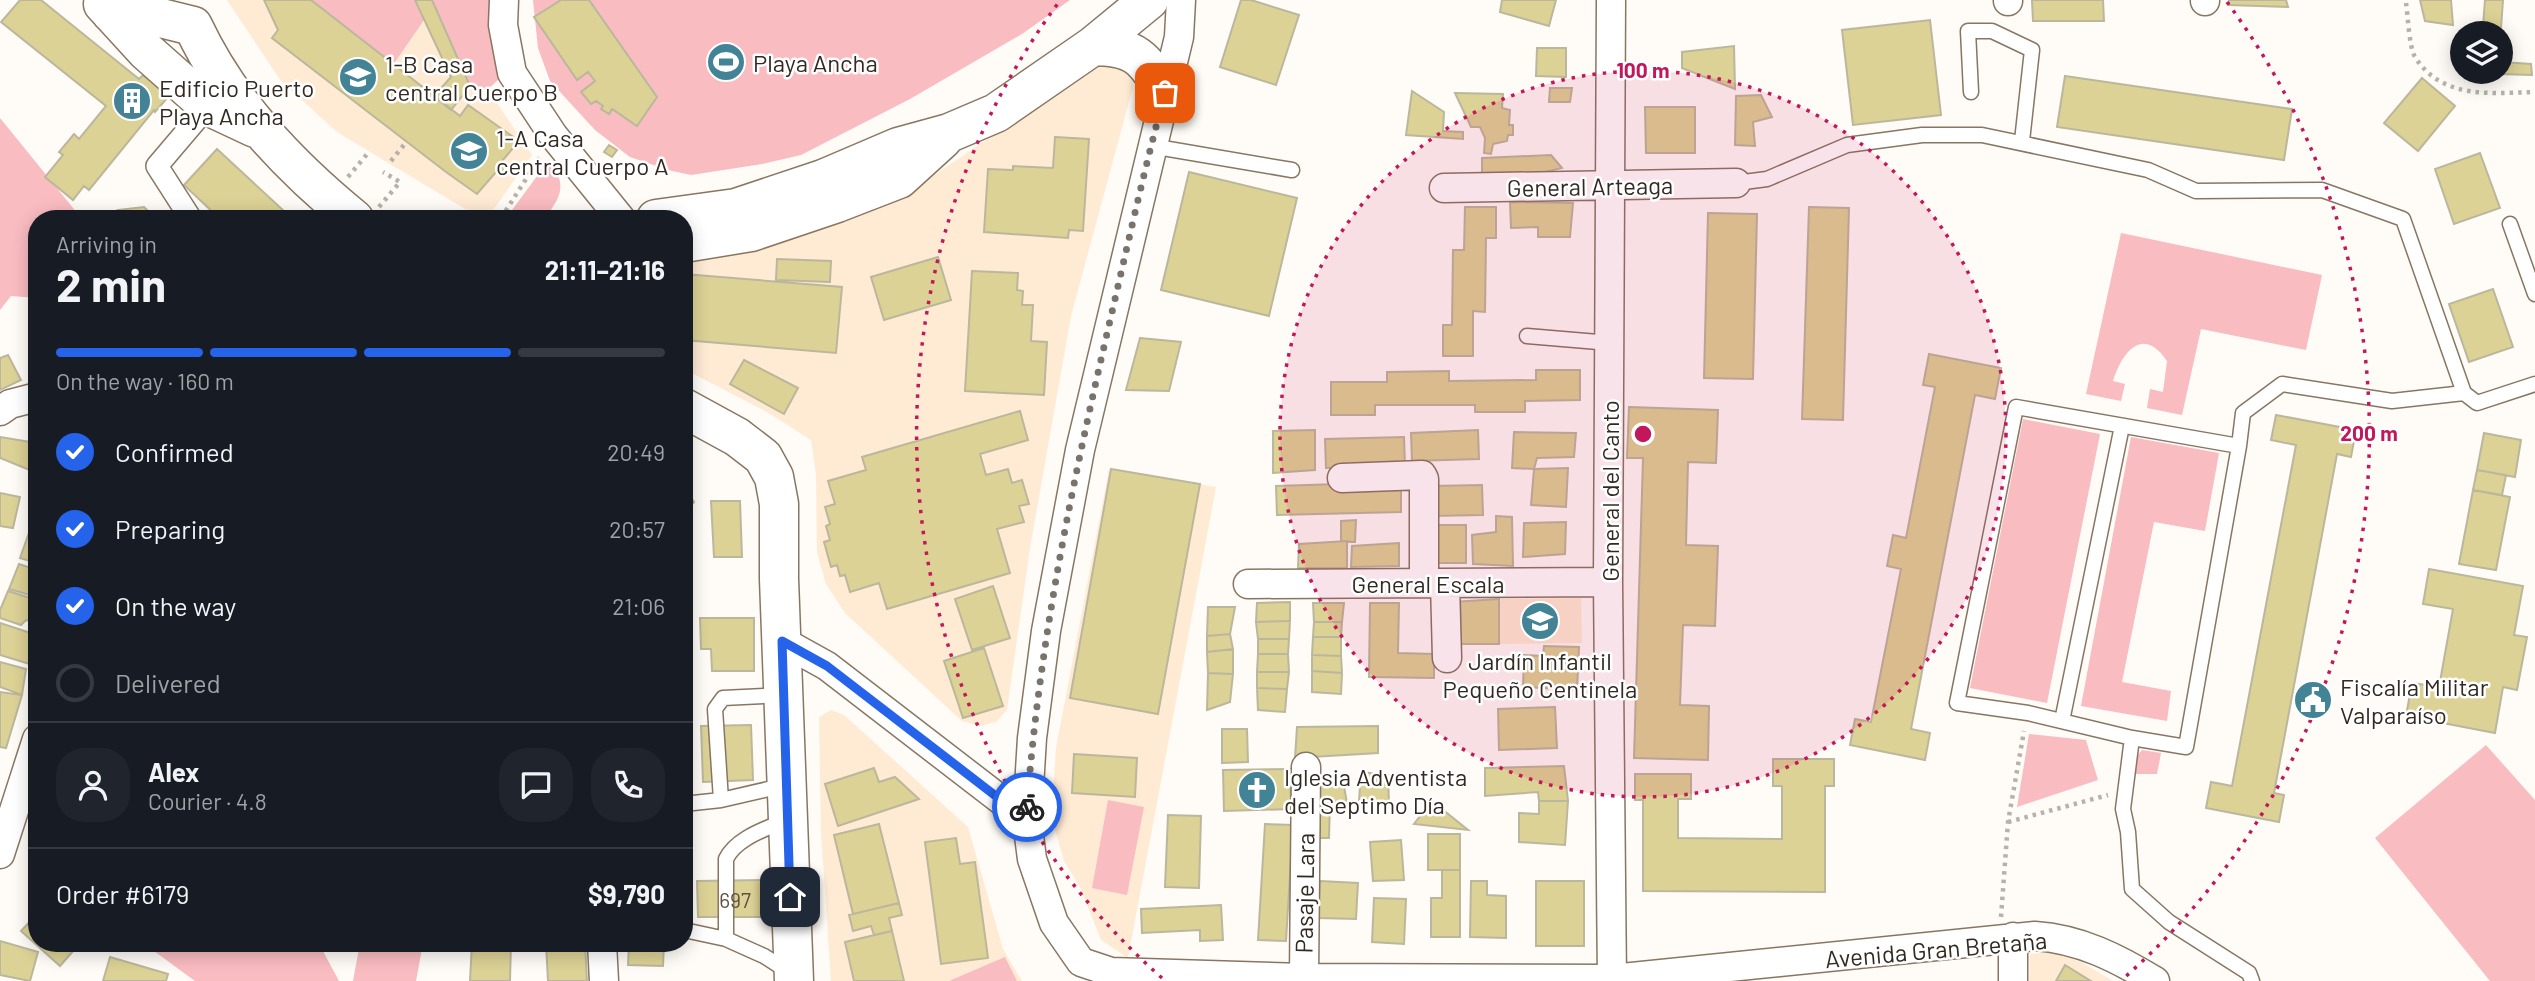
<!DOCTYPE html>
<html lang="en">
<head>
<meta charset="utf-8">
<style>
  body { margin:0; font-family:Barlow,sans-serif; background:#20242c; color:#f1f3f6; height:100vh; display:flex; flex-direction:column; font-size:26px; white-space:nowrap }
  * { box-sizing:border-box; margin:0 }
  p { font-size:23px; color:#9ea1a6 }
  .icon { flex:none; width:38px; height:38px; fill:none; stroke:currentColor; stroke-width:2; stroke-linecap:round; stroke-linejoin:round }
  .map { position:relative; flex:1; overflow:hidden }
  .details { position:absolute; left:28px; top:210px; width:665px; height:742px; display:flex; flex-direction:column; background:#171b24; border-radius:28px; box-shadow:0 4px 18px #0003 }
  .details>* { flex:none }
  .buttons { position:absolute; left:2450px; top:21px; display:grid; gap:14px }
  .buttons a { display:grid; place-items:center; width:63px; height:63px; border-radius:50%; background:#171b24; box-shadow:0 4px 18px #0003; font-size:35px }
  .pin { position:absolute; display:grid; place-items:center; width:60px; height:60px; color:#fff; margin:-30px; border-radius:14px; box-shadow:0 4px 10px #0006 }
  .courier { position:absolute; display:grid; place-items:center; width:70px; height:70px; margin:-35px; border:5px solid #2563eb; border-radius:50%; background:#fff; color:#222; box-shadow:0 2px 9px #0007 }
  .summary em { font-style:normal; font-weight:700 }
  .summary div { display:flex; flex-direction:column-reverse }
  .summary { display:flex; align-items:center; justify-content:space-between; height:119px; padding:0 28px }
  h1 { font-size:46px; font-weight:700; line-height:52px }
  .bar { display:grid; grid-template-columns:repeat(4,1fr); gap:10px 7px; align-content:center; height:84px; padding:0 28px }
  .bar i { height:9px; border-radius:5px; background:#363941 }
  .bar .current { background:#2563eb }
  .bar p { grid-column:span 4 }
  .line { display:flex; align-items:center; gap:18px; padding:0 28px; border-top:2px solid #363941 }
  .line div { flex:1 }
  .round { display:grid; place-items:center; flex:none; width:74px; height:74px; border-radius:28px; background:#20242c }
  ol { padding:0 28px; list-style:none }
  li { display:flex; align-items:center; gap:21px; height:77px }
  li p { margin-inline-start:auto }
  li .icon { padding:7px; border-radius:50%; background:#2563eb; color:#fff; stroke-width:4 }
  li:last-child { color:#9ea1a6 }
  li i { width:38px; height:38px; border:4px solid #363941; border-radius:50% }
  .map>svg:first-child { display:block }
  .built { fill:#ffebd4 }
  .green { fill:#f9bcc1 }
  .building { fill:#dcd295; stroke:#bbb79c; stroke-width:2 }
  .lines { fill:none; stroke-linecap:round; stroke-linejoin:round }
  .service-casing { stroke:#887662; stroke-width:17 }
  .pedestrian-casing { stroke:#887662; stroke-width:24 }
  .minor-casing { stroke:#887662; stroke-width:31 }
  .secondary-casing { stroke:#887662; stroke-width:41 }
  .primary-casing { stroke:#887662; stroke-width:41 }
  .path { stroke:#b7b1ab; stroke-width:4.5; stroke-dasharray:3.5 5; stroke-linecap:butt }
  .service { stroke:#fff; stroke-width:14 }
  .pedestrian { stroke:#fff; stroke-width:21 }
  .minor { stroke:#fff; stroke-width:28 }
  .secondary { stroke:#fff; stroke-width:38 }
  .primary { stroke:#fff; stroke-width:38 }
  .done { stroke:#7a736c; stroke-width:7; stroke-dasharray:0 12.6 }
  .route { stroke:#2563eb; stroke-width:9 }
  .ring { fill:none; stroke:#c2185b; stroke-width:3.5; stroke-dasharray:3.5 7 }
  .labels { text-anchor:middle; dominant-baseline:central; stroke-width:5; stroke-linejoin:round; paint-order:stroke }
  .number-label { font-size:21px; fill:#5c543f }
  .poi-label { font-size:24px; fill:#322a22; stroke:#fff; text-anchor:start }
  .street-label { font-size:24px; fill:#322a22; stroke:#fff }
  .centre { fill:#c2185b; stroke:#fff; stroke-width:3.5 }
  .ring-label { font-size:21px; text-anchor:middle; font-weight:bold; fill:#c2185b; stroke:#fff; stroke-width:5; stroke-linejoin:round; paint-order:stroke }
</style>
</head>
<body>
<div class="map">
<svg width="2535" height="981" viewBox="0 0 2535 981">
  <rect width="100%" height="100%" fill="#fffbf6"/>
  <path class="built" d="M227,0H489L490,28L501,77L488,90L532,155L494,209L484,212L465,209L337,132L281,81Z
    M1101,62L1130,70L1133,87L1071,316L1030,548L1007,710L996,722L980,726L962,721L845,613L826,584L817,553L816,474L811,440L767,412L684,369V262L739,254L813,232L899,199Z
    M1109,469L1216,487L1128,958L1101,940L1080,887L1064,861L1055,830L1053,795L1056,748Z
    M1581,598L1582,643L1499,644V599Z
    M831,710L844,715L968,827L1003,949L1022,981H831L821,832L819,717Z
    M2052,952L2081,962L2113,981H2029L2030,954Z"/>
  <path class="green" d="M311,0H415L424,20L393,65Z
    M432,0H489L490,28L501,77L488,89L470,86Z
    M533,0H1070L1022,34L910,99L801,155L762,164L691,175L668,170L630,157L595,130L550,81L538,48Z
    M0,118L82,219H37V298L11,296L0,310Z
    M549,160C563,179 565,191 550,211L537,214L512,210Z
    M2121,233L2322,275L2306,350L2201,329L2182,415L2147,408L2150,389L2163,392L2167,361C2143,325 2122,352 2113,381L2125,384L2121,401L2086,394Z
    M2023,419L2100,434L2047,703L1970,688Z
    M2131,437L2219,453L2205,531L2154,522L2122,682L2171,691L2167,721L2081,706Z
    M2029,734L2086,740L2098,780L2017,807Z
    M2486,745L2535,800V981H2490L2375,838Z
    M2142,750L2161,753L2157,774H2132L2131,763Z
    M1108,800L1144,807L1127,895L1092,888Z
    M143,943H322L324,953L339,981H195Z
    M360,943H423L416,981H353Z
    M1005,957L1017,981H949Z"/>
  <path class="building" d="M20,0H41L139,79L143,75L169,96L155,112L154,110L89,190L84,186L73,200L45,177L63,155L59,152L74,134L79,139L106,106L1,22Z
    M264,0H311L460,116L468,105L519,141L502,161L507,165L500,176L496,172L477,194L446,172L272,38L278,30Z
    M415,0H432L470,86L451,110L434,96L451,77Z
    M561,0H589L657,97L637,126L612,109L609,114L601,109L603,106L596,101L591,104L581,92L595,81L588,72L577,80L534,17Z
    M1241,0H1251L1299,15L1276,85L1220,67Z
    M1502,0H1556L1549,26L1500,12Z
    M2032,0H2103L2104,21H2033Z
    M2229,0H2286L2288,7L2229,5Z
    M2420,0H2451L2453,25L2425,21Z
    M2485,0H2503L2501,28L2483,26Z
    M1930,20L1941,115L1853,125L1842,30Z
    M1734,46L1735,89L1682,68V52Z
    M1537,48H1566V77L1536,76Z
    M2502,62L2531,64L2532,75L2500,74Z
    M2065,76L2292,109L2284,160L2057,127Z
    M2422,78L2455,106L2418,151L2384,123Z
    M1550,88H1572L1570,102H1549Z
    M1412,91L1444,112L1443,131L1463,132V139L1406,135Z
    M1455,93L1503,94L1502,108L1510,110L1509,125H1513V135H1508L1507,141L1493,144L1491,154L1484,153L1485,138L1480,127H1471Z
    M1761,95L1772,117L1753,122L1755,146L1735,145L1736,96Z
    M1645,107H1695V153H1646Z
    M1055,137L1089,139L1083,231L1069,230L1068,238L984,232L988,169L1013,170V166L1053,168Z
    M609,145L617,150L612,157L604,152Z
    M217,149L284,211L277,219H220L184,185Z
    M2480,153L2500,208L2454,224L2435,169Z
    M1551,155L1562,168L1533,175L1482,176V158Z
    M1189,172L1297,198L1269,316L1161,290Z
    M1510,202L1573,203L1570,237H1538V227L1511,228Z
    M144,207L156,219H125L118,210Z
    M1465,207H1496V238H1486L1485,312L1473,311V356H1443V325H1452L1453,250H1464Z
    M1809,207L1849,208L1843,420L1802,419Z
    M1708,213L1757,214L1753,379L1704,378Z
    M938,257L951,300L884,320L871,277Z
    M777,259L831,261L830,282L776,280Z
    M972,271L1018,273L1017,290L1023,291L1022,305H1033L1031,341L1047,342L1044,395L965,391Z
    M684,274L842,287L836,353L684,340Z
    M2493,289L2513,347L2469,362L2449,304Z
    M1140,338L1181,342L1169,391L1126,390Z
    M1929,354L2001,368L1995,399L1975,395L1911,729L1930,733L1925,760L1850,745L1855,719L1871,722L1901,569L1887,566L1893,535L1906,538L1935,387L1923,385Z
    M8,355L21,380L0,390V358Z
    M744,360L798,388L784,414L730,384Z
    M1536,370H1580V400L1525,401V412H1475V405H1375V415H1331V382H1387V372L1449,371V381L1536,380Z
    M1629,407L1718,410L1716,463L1688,462L1686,545L1718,546L1715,626L1683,625L1680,705L1709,706L1708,760L1634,758L1643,458H1627Z
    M1020,411L1028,440L980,454L986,475L1008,469L1012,483L1022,480L1029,504L1019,506L1024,522L997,529L1010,573L887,609L879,583L850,592L845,575L840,576L837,565L831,567L824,542L830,540L826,526L830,524L825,507L835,504L828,481L866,470L862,457Z
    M2276,415L2356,430L2351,457L2337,454L2274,793L2284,795L2279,822L2206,808L2211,782L2232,786L2296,445L2271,440Z
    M1315,430V470L1273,473V431Z
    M1478,430L1479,459L1412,461L1411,433Z
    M1514,432L1576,433L1574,457L1537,458L1534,469L1512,468Z
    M2484,433L2521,440L2515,477L2477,470Z
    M0,437L37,443V473L0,458Z
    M1404,437L1405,466L1326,468L1325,439Z
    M1568,468L1566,507L1531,505L1534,469Z
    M1111,469L1200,484L1158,714L1070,698Z
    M2477,470L2506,475L2502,495L2473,490Z
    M1401,482V512L1277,515L1276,486Z
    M1482,485L1483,515L1430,516V486Z
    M684,486L694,502L684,512Z
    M2473,490L2510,497L2496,570L2459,564Z
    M0,493L20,497L13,528L0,526Z
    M711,501H740L742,557H714Z
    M36,504L37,505V532L30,530Z
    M1496,516L1512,517L1513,566L1473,564L1472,535L1496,532Z
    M1356,520L1355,542L1341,541V521Z
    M1566,522L1565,554L1523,557L1524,523Z
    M1428,525H1466V563H1428Z
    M30,530L37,532V563L20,558Z
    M1347,541V568H1298L1299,544Z
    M1399,543V566L1351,567L1352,546Z
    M19,564L37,570V597L9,589Z
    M2429,569L2523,586L2514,635L2527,637L2517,690L2503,687L2495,733L2406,716L2412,683L2439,687L2453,609L2423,604Z
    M993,586L1010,638L972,650L955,599Z
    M8,591L37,600V623L26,620L21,625L0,618V610Z
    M1499,599V644H1452V602Z
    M1290,602V621L1256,622L1257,603Z
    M1313,603H1344L1342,622H1314Z
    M1370,603H1399L1398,653L1434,654V678L1369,677Z
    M1208,607H1235L1230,634L1207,636Z
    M700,618H754V671H712L711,649H701Z
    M1290,621L1289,639H1258L1256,622Z
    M1314,622H1342L1341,637H1313Z
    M0,623L37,635V659L33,665L0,655Z
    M1230,634L1233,649L1207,652V636Z
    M1313,637H1341V656L1312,655Z
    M1258,639H1289L1288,654H1258Z
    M1544,646L1579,647L1577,690L1523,687L1524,655L1543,656Z
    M984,648L1003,706L963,718L944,661Z
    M1233,649V674L1208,673L1207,652Z
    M1258,654H1288L1289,672H1257Z
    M1312,655L1341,656L1342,673L1312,671Z
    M0,662L26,669L22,695L0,687Z
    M1312,671L1342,673L1341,694L1312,692Z
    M1257,672H1289L1287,689L1257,688Z
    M1208,673L1233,674L1230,702L1207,710Z
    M1257,688L1287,689L1285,712L1258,710Z
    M0,692L22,695L6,748L0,747Z
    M1555,707L1557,748L1499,750L1498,709Z
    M751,725L753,780L703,782L701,726Z
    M1378,726V753L1295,758L1297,727Z
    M1222,729H1247L1248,762L1222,763Z
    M1074,754L1137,758L1135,797L1072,793Z
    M1773,759H1834V786H1825V892L1643,891V800H1635V774H1691V799H1678V838L1782,839V786H1773Z
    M1564,766L1568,801H1539L1538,792L1485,796V768Z
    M874,768L879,782L895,777L919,799L838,826L825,784Z
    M1290,769L1291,809L1224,811L1223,770Z
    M1361,772L1388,775L1389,804L1359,801Z
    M1311,775H1342L1347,803L1315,801Z
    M1315,801L1330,802L1329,838H1314Z
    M1432,801L1468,830L1414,824Z
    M1539,801H1568L1565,845L1519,842V813L1539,814Z
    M1168,815L1201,816L1199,888L1165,887Z
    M879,824L899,903L853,914L834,835Z
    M1265,824L1293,825L1286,941L1258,940Z
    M1428,834H1460V870H1428Z
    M956,838L960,864L975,862L988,958L941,964L925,842Z
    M1401,840L1404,880L1373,881L1370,842Z
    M1442,870H1460V937H1431V898H1442Z
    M772,880V917H698L697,881Z
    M1320,881L1358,883L1356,919L1318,918Z
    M1471,881H1487V895L1506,896V938L1470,937Z
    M1536,881H1584V946H1536Z
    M1374,898L1406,899L1404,944L1372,942Z
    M899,903L902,915L889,918L892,931L874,935L871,926L853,931L849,915Z
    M1221,905L1223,940L1200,941V930L1142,933L1141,909Z
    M35,916L37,943H66L74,950L60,966L21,931Z
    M892,931L904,981H854L845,942Z
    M0,941L38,952L30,981L0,975Z
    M472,943H511L510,981H470Z
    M546,943H585L587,981H548Z
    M629,943H664L663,966L628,965Z
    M110,957L168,974L166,981H103Z
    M2065,965L2091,981H2056Z"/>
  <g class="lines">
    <defs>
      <path id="service" d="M1971,92L1968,31H1992L2032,50L2022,141
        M1151,146L1292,170
        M1736,183L1767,179L1847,145L1922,135H1982L2148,170L2196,191L2322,190L2403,219L2464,393L2477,403L2535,384
        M2510,224L2535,294
        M1527,336L1610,343
        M2016,407L2239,446L2186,747L2132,738L2028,713L1957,703Z
        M2239,446L2243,413L2282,384L2392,401L2464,393
        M782,695L723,698L715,709L721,800L786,785
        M2062,721L2122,426
        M2132,738L2123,809L2128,832L2132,889L2169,922L2249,973L2252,981
        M684,804L721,800
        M786,820C766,829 736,838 726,859V939L764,956L789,972
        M684,930L726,939"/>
      <path id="pedestrian" d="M191,219L157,166L208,106"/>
      <path id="minor" d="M504,0L503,25L512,73L553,135L621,219
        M1181,0L1179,37L1080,450L1046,631L1032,738L1027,820L1032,859L1054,923L1081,962L1111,972L1304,978L1612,979L2035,936C2080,939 2117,958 2155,981
        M1611,0L1608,582L1612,981
        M2008,0V1
        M2205,0V1
        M1444,188L1736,183
        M0,411L10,404L37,397
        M1342,478L1422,475L1424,479V583
        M1445,583L1447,658
        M1248,584L1608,582
        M782,641L827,666L1027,820
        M0,854L37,739
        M602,943L604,981
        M1304,978L1306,767
        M2013,981V937"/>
      <path id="secondary" d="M103,4L146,51L208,106L255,128
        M111,13L157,17L193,26C229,103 288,165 354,219"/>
      <path id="primary" d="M1093,46C1135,46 1145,58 1165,93
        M656,219L736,208L823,179L898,147L949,133L996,113L1093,46L1149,0
        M684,243L751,232L837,203L899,179L943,139
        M684,408L737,437L763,457L774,477L779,504V579L794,981"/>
    </defs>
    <use href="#service" class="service-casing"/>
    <use href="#pedestrian" class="pedestrian-casing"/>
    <use href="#minor" class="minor-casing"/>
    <use href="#secondary" class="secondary-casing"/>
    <use href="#primary" class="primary-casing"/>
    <path class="path" d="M2406,3C2408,16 2409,47 2415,57C2442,100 2492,93 2535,92
      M391,161L407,141
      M348,177L368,153
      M379,207L400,182L383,172
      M507,219L505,212L540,157
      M2008,822L2108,795
      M2001,917L2008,822L2024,731"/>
    <use href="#service" class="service"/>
    <use href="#pedestrian" class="pedestrian"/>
    <use href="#minor" class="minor"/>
    <use href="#secondary" class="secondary"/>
    <use href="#primary" class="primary"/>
  </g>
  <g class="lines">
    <path class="done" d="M1027,807C1039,644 1072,484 1109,325C1127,248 1144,170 1165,93"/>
    <path class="route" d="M790,897L782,641L827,666L1027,820V807"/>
  </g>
  <circle cx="1643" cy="434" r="363" fill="#c2185b" fill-opacity=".12"/>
  <g class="ring">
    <circle cx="1643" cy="434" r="363"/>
    <path d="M1162 978A726 726 0 0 1 1059 2M2227 2A726 726 0 0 1 2124 978"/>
  </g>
  <defs>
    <symbol id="stadium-disc" viewBox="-11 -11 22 22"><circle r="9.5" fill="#428495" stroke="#fff"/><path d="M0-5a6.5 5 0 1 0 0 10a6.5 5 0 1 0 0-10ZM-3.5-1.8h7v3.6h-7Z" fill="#fff"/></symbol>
    <symbol id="university-disc" viewBox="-11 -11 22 22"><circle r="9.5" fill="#428495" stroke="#fff"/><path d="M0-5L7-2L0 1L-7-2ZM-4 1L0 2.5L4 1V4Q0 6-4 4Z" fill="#fff"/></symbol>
    <symbol id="building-disc" viewBox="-11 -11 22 22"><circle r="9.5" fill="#428495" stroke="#fff"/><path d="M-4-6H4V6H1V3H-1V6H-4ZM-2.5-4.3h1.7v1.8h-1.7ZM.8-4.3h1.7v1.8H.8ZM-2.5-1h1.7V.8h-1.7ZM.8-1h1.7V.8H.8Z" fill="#fff"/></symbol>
    <symbol id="school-disc" viewBox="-11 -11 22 22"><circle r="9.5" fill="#428495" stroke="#fff"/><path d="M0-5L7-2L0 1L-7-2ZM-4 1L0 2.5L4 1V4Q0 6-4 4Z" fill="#fff"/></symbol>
    <symbol id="civic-disc" viewBox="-11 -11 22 22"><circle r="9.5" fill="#428495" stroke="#fff"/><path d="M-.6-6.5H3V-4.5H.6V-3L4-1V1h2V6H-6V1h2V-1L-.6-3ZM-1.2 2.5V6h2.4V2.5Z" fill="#fff"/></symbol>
    <symbol id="church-disc" viewBox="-11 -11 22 22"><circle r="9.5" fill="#428495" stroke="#fff"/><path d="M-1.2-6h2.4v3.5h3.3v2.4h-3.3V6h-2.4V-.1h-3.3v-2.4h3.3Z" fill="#fff"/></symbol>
  </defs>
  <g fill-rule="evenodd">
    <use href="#stadium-disc" x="704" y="40" width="44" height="44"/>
    <use href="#university-disc" x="336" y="55" width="44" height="44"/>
    <use href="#building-disc" x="110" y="79" width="44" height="44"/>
    <use href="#university-disc" x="447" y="129" width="44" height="44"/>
    <use href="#school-disc" x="1518" y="599" width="44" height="44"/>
    <use href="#civic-disc" x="2291" y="678" width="44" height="44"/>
    <use href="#church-disc" x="1235" y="768" width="44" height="44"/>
  </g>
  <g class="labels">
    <g class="number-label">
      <text x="735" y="899">697</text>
    </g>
    <g class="poi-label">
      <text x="753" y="62">Playa Ancha</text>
      <text x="385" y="63">1-B Casa<tspan x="385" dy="28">central Cuerpo B</tspan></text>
      <text x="159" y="87">Edificio Puerto<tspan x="159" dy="28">Playa Ancha</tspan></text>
      <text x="496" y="137">1-A Casa<tspan x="496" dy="28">central Cuerpo A</tspan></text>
      <text x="1540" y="660" text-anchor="middle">Jardín Infantil<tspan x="1540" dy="28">Pequeño Centinela</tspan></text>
      <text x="2340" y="686">Fiscalía Militar<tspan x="2340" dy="28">Valparaíso</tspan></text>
      <text x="1284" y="776">Iglesia Adventista<tspan x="1284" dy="28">del Septimo Día</tspan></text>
    </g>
    <g class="street-label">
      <text transform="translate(1590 186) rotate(-1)">General Arteaga</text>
      <text transform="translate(1609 491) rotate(-90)">General del Canto</text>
      <text x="1428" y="583">General Escala</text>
      <text transform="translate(1304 893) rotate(-89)">Pasaje Lara</text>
      <text transform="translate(1936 949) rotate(-5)">Avenida Gran Bretaña</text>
    </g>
  </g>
  <circle cx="1643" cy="434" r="10" class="centre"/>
  <g class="ring-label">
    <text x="1643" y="78">100 m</text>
    <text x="2369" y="441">200 m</text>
  </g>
</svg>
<div class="buttons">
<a><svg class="icon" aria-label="layers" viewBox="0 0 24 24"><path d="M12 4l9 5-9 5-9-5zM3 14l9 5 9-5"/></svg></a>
</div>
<div class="pin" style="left:1165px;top:93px;background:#ea580c"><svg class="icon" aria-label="bag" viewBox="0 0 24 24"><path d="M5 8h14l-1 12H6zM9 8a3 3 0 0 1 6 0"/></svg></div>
<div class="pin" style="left:790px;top:897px;background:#1f2937"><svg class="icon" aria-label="home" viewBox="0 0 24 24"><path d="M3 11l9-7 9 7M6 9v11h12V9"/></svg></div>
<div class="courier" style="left:1027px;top:807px"><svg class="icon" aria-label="bike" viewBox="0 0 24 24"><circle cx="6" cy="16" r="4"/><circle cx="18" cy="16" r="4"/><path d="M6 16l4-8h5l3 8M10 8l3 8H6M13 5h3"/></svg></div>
<section class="details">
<div class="summary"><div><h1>2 min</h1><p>Arriving in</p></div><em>21:11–21:16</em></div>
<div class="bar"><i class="current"></i><i class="current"></i><i class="current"></i><i></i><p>On the way · 160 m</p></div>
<ol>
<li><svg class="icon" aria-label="check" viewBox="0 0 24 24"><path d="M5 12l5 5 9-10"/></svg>Confirmed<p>20:49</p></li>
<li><svg class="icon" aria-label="check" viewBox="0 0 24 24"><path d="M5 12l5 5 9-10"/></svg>Preparing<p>20:57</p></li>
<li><svg class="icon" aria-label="check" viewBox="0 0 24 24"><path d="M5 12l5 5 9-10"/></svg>On the way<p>21:06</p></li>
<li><i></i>Delivered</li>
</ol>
<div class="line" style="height:126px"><a class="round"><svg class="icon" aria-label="person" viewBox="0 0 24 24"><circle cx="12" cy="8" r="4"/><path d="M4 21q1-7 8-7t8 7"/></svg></a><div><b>Alex</b><p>Courier · 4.8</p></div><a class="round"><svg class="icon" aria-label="chat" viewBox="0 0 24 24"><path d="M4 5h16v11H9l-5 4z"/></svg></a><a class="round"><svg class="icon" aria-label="phone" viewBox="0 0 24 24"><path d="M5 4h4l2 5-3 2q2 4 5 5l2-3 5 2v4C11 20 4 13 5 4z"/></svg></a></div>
<div class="line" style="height:91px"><div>Order #6179</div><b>$9,790</b></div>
</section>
</div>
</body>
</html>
